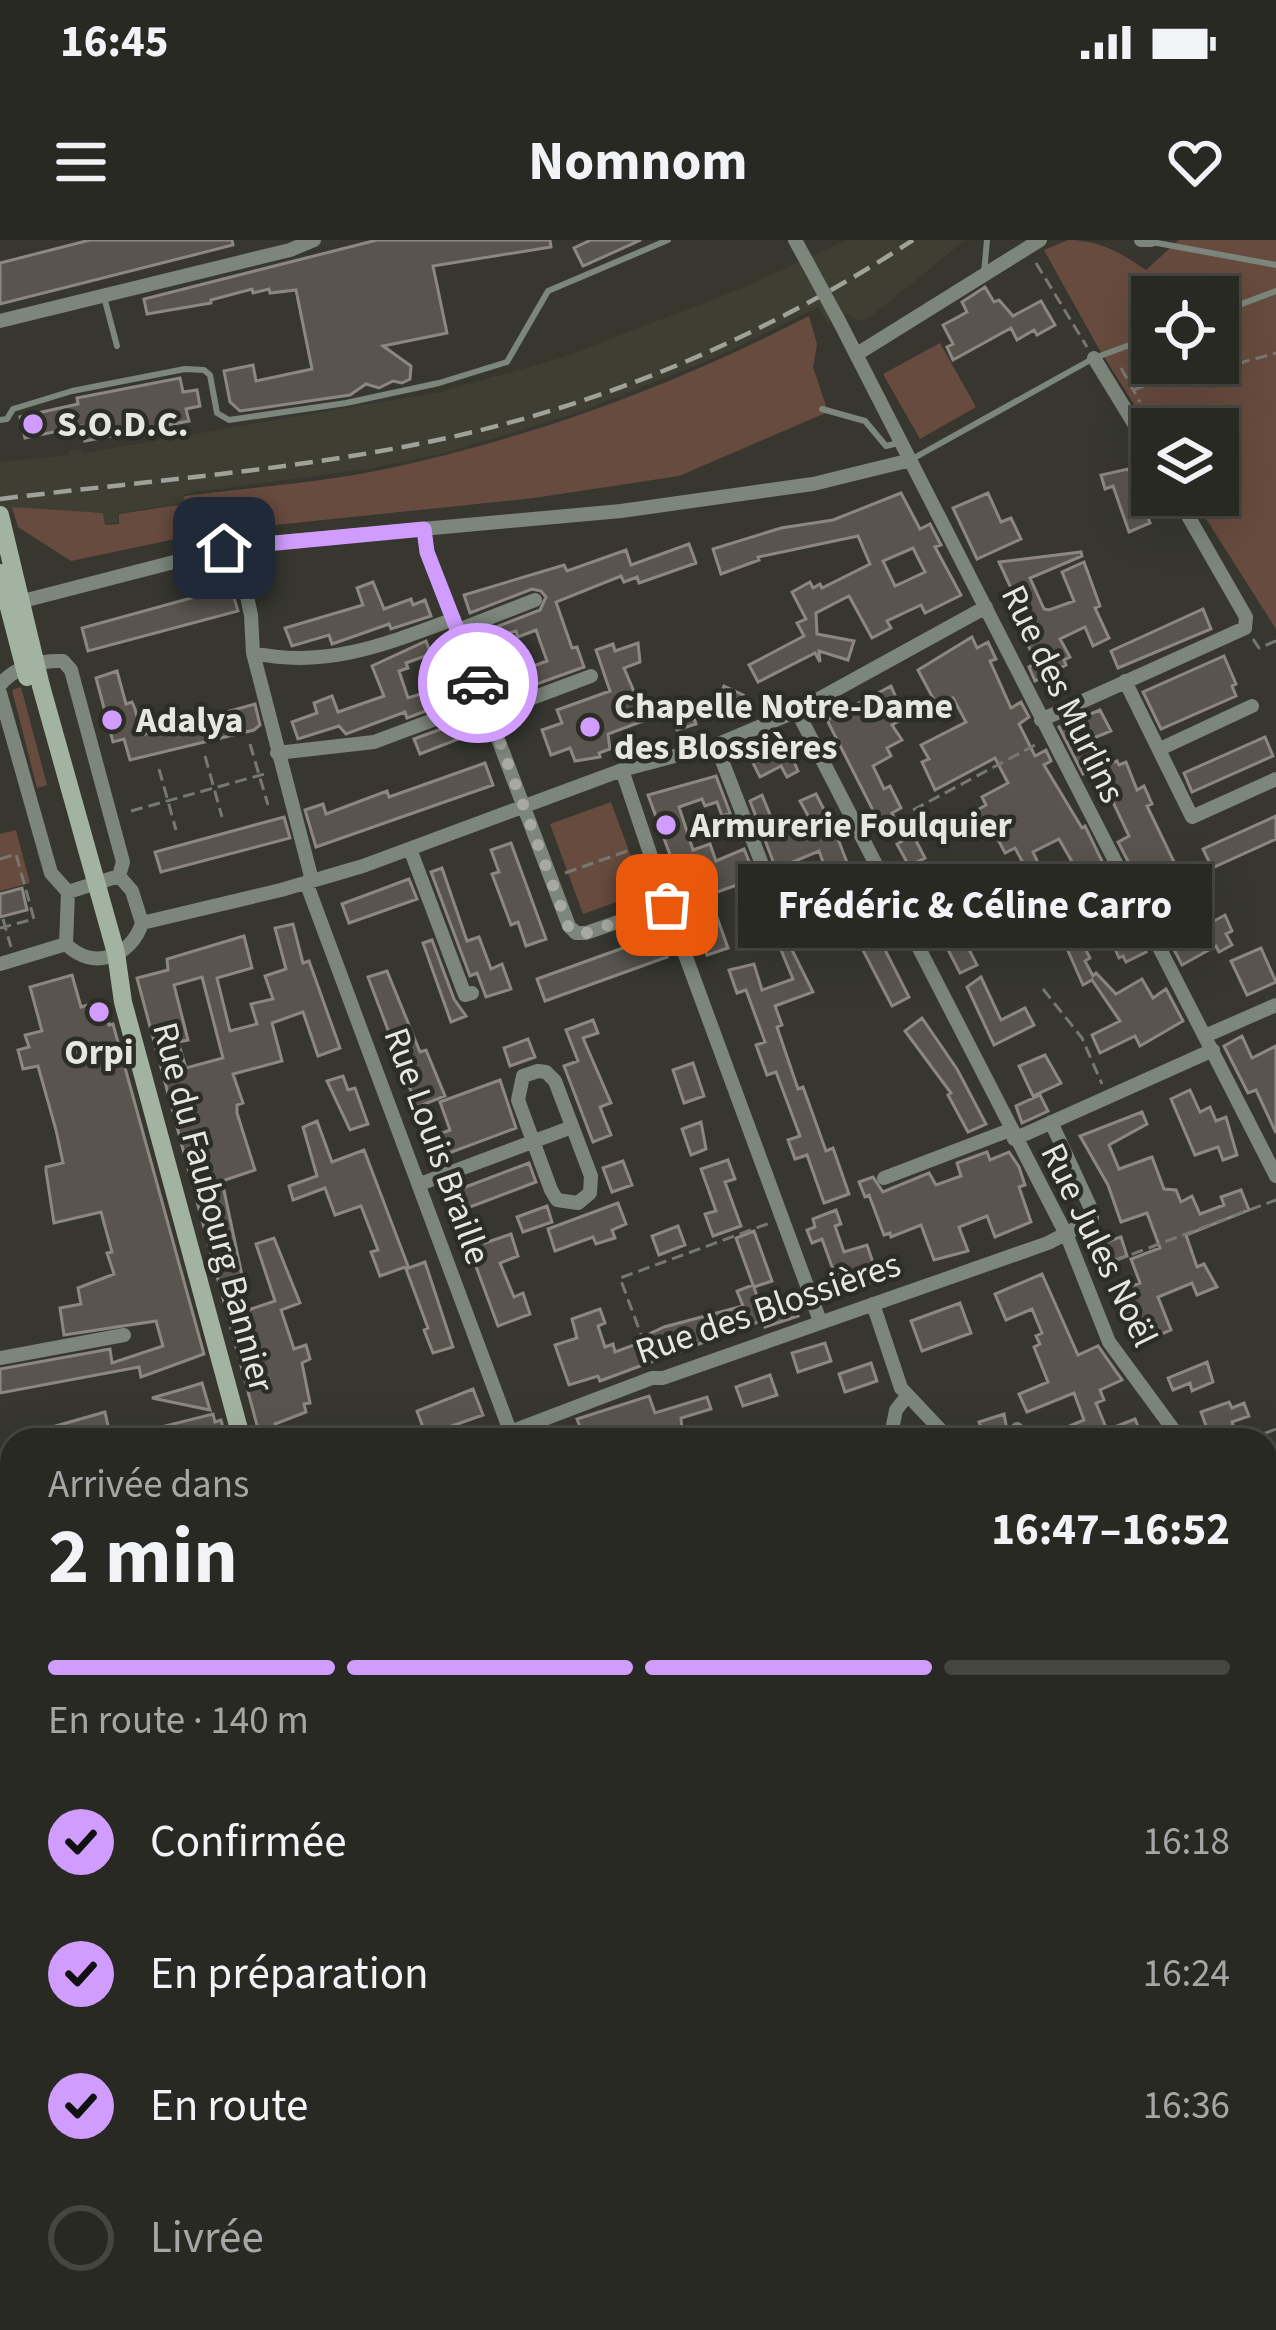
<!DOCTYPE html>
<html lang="fr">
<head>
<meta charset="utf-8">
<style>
  body { margin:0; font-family:"Source Sans 3",sans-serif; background:#353531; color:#f1f3f6; height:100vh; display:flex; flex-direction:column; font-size:45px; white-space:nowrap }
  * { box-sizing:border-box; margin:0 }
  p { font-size:39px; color:#a5a6a6 }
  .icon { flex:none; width:66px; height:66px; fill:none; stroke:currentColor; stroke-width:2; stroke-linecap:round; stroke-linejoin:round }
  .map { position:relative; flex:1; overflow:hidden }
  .details { position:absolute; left:0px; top:1188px; width:1278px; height:903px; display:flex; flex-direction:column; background:#292924; border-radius:36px 36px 0 0; box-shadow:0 12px 48px #0002,0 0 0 3px #454541 }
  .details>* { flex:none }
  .tools { position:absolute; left:1131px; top:36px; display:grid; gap:24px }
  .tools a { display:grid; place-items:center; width:108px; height:108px; border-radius:0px; background:#292924; box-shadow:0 12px 48px #0002,0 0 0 3px #454541; font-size:60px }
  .pin { position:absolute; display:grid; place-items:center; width:102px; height:102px; color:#fff; margin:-51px; border-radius:24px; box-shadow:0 6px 18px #0006 }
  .courier { position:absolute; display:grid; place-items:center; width:120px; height:120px; margin:-60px; border:9px solid #d09dfe; border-radius:50%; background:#fff; color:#222; box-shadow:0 3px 15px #0007 }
  .bubble { position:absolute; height:84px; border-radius:0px; background:#292924; box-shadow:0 12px 48px #0002,0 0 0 3px #454541; font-size:39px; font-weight:700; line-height:84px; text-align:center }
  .overview em { font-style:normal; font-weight:700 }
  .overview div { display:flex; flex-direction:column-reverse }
  .overview { display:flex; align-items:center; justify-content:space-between; height:204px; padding:0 48px }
  h1 { font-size:78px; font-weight:700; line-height:90px }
  .bar { display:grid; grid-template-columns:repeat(4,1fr); gap:18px 12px; align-content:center; height:144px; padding:0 48px }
  .bar i { height:15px; border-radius:9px; background:#454541 }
  .bar .selected { background:#d09dfe }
  .bar p { grid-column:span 4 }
  ol { padding:0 48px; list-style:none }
  li { display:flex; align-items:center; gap:36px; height:132px }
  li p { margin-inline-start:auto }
  li .icon { padding:12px; border-radius:50%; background:#d09dfe; color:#111; stroke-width:4 }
  li:last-child { color:#a5a6a6 }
  li i { width:66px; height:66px; border:6px solid #454541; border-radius:50% }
  .status { display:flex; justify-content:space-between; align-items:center; height:84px; padding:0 60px; background:#292924; direction:ltr }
  .status svg { height:33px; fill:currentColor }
  header { display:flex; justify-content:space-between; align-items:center; height:156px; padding:0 48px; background:#292924; font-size:54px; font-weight:700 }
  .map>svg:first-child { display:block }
  .built { fill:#3e3f32 }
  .green { fill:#674b3e; fill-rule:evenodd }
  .building { fill:#59554e; stroke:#8c8780; stroke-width:3; fill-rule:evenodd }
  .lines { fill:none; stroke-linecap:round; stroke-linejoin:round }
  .path { stroke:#787872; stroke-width:3; stroke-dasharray:12 6; stroke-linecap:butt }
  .lane { stroke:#7c867b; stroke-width:6 }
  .street { stroke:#7c867b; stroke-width:14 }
  .secondary { stroke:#a2b3a1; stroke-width:18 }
  .rail { stroke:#a1a19c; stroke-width:4.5; stroke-dasharray:18 9; stroke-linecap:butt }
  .street-bridge { stroke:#7c867b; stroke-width:14 }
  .done { stroke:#a9a9a4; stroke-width:12; stroke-dasharray:0 21.6 }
  .route { stroke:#d09dfe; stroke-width:15 }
  .poi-dot { fill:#d09dfe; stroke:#2c2d26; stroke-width:4.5 }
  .labels { text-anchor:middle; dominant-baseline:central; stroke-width:9; stroke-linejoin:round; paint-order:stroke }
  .poi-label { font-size:36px; font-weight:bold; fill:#e6e6e2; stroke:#2c2d26; text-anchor:start }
  .street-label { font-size:36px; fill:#e6e6e2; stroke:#2c2d26 }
</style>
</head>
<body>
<div class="status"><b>16:45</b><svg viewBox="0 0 49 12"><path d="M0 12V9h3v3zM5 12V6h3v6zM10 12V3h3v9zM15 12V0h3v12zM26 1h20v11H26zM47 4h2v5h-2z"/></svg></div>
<header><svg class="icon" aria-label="menu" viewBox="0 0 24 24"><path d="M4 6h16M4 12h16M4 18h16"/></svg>Nomnom<svg class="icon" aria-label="heart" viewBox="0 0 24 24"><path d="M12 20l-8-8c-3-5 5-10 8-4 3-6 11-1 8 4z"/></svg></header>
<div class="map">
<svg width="1276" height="2090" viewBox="0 0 1276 2090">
  <rect width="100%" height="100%" fill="#373730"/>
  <path class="built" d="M847,0H965L868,79L857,80L847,74L828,84L818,67L719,116L577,173L445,213L373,228L184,254V263L118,273L119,282L106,284L103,272L8,273L0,295V222L69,215V211L81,209L83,213L440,152L561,118L738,50Z
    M918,2079H1244L1247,2090H921Z"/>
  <path class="green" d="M1068,0C1100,0 1121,13 1146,30L1179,0H1276V389L1191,255H1218V189H1152V193L1099,109L1044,10ZM1152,57H1218V123H1152Z
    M809,76L817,104L813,127L828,172L679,236L534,258L209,292L71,321L18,287L12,267L103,273L105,285L119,284V274L185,264L184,256C248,248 314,243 376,231C527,200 673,146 809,76Z
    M940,103L976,167L920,199L883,134Z
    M21,447L47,545L37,548L12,450Z
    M611,562L644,652L583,674L550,584Z
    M16,590L30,643L0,651V594Z
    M192,2079H337L340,2090H195Z"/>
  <path class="building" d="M90,0H232L233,5L0,64V23Z
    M377,0H550L551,7L433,26L447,93L383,106L411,126L410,139L402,143L393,141L379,148L366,144L350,155L240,171L230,162L224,131L253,125L256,141L312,129L296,50L270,53L269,49L253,53L252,49L211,60V63L147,74L144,59Z
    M591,0H641L583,26L574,8Z
    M985,47L994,62L999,60L1013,76L1041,61L1055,85L1037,95L1034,90L1017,100L1011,88L953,120L947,107L953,104L943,85L967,72L962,62Z
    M180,138L183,152L197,150L200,166L186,169L189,181L85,201L82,186L25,198L20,177L78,164L77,158Z
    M1128,229L1150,283L1129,292L1113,246L1105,249L1101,235Z
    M901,253L920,289L930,284L941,305L935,307L961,355L925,373L921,365L887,381L891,388L872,398L849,356L816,373L817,394L854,401L848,420L819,411L820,422L815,413L758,442L749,425L804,396L797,383L806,379L792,352L810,342L813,348L820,344L822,348L870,324L858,296L758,317L759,320L721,334L713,309L781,288L833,280ZM913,308L925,332L895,346L883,321Z
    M988,253L1001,282L1011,278L1021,299L977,319L953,268Z
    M689,304L696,323L639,343L637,337L624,342L621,336L556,362L572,408L577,407L584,427L501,457L495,440L547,421L536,390L518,397L516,391L481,401L478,394L540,370L546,357L541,351L532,349L470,373L464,355L564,325L567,331L626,310L631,325Z
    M1081,312L1082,316L1030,338L1044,369L1049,370L1074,361L1062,332L1084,322L1100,366L1095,368L1109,398L1093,406L1085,387L1060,399L1070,417L1064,420L1066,425L1035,441L1029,427L1036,423L1017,380L1021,378L1016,359L999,322Z
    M373,342L384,369L411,359L413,365L425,360L431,376L391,389L389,384L332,404L329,395L292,406L285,388L363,365L357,348Z
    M231,347L238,371L88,411L82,388Z
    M1203,369L1211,389L1118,428L1111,411Z
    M972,397L977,408L988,402L996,419L990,421L1011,468L1021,462L1029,477L1019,484L1035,516L1046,510L1051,521L1044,525L1082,588L1085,586L1146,712L1126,722L1123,716L1119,718L1102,678L1076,691L1090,718L1085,721L1093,736L1096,733L1116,754L1142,739L1153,758L1166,749L1183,781L1140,806L1135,796L1100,813L1092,795L1120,781L1092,740L1083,745L1053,677L1030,687L1012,648L1026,641L1023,634L1028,632L1015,608L1005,613L988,580L973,588L967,576L986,565L982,557L1008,543L995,518L935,550L922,522L929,519L921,505L966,482L953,458L935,462L918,430ZM1059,599L1075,627L1047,642L1033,612Z
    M426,401L431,414L406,423L408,428L399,431L408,458L456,443L461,458L407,478L405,472L346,494L339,486L298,499L292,482L317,473L314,463L332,456L338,472L384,456L372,426Z
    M638,403L640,422L624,428L646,480L608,494L610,509L599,513L600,517L575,521L570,508L551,515L542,490L562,483L557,470L610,451L596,410L613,404L615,411Z
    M1224,416L1236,444L1232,446L1236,456L1161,489L1143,452Z
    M117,431L126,464L132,462L135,469L142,495L255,464L260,485L254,490L130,520L124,499L113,502L96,438Z
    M724,446L743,455L734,475L715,465Z
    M891,446L897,460L893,462L903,479L892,485L902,500L887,508L891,516L873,526L884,549L890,546L901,568L892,573L896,581L882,588L827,480Z
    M688,460L696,484L677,490L669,467Z
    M1100,470L1111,491L1091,499L1104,524L1083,534L1059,487Z
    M469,479L474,493L420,514L414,499Z
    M1265,497L1273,516L1192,552L1184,533Z
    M785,502L798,531L787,537L781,526L760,537L748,513L764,505L766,510Z
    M1117,521L1119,525L1126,522L1137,550L1144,546L1152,564L1147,566L1177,628L1167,633L1169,639L1186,673L1195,669L1203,687L1225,675L1232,691L1226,694L1232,705L1219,712L1216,706L1182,725L1118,602L1129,596L1098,530Z
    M485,523L493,545L316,607L305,570L323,564L326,574L387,551L389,557Z
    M716,536L730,573L722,576L717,562L705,566L702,559L679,567L693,610L710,604L716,621L744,609L756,638L709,655L728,708L707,715L648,555Z
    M816,554L835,591L863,664L841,672L819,611L776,629L750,561L762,555L779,597L811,581L800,561Z
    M1276,576V599L1212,628L1203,609Z
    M284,577L290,598L161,632L155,612Z
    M913,595L925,618L909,626L897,604Z
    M511,603L546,699L526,706L518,682L511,685L492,634L499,632L491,610Z
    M442,628L467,701L479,697L491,729L502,724L511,749L486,757L477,733L470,736L431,632Z
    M409,639L417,659L349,683L342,664Z
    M22,648L27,670L0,677V654Z
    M940,653L977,725L960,733L923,661Z
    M781,657L795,694L774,701L760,664Z
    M293,684L303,723L309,721L340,808L318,816L303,772L272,783L282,821L233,834L243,863L237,865V873L255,930L222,941L243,1040L237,1042L245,1071L275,1061L256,1004L274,998L300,1063L281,1070L294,1109L306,1105L310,1119L302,1123L310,1163L304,1164L306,1172L275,1184L279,1200H261L137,738L168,730L167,719L244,696L252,728L217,738L230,791L257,784L251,764L273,759L265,736L286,729L275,688ZM202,737L223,818L186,828L178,802L188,800L174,745Z
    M873,686L909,757L892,766L855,695Z
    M659,695L667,717L545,761L537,739Z
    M432,700L454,759L466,776L451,782L423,703Z
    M790,706L813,752L775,766L782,785L777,787L798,849L803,847L826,911L833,908L849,954L824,963L807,915L795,919L788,900L800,896L776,832L767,835L756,805L765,802L746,750L737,753L729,730L754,724L762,750L793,739L781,710Z
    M1261,708L1276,742L1247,755L1231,721Z
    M387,731L420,812L426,810L445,856L417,867L368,737Z
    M72,735L81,767L101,761L109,785L113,784L204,1114L141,1137L139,1127L0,1153V1129L110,1109L112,1123L163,1106L156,1081L64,1095L60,1068L81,1064L78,1048L114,1034L107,1013L112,1012L101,972L54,983L46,931V927L63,923L56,890L38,826L23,829L18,810L29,807L25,795L42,791L30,747Z
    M981,737L1001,780L1025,768L1034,785L994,805L967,747Z
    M922,778L957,829L986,884L968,892L948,855L951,853L905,791Z
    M593,780L598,793L583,798L611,863L600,867L611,895L593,902L564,826L578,821L566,790Z
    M1242,796L1252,818L1276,806V893L1256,850L1248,853L1224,806Z
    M528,799L535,817L510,826L504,808Z
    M1045,815L1061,843L1033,856L1019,826Z
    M693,823L704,856L684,863L673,830Z
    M343,836L348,850L355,848L368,884L350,890L327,841Z
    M500,840L516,888L441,916L434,896L450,890L440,862Z
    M1190,850L1200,872L1210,867L1216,881L1226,877L1237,915L1223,920L1218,907L1195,915L1171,859Z
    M1040,855L1048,871L1022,883L1016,866Z
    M1142,872L1147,884L1109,905L1119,929L1152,917L1164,949L1176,950L1181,962L1192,956L1200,974L1224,965L1221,957L1241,950L1249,970L1186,995L1197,1027L1204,1024L1217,1047L1197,1055L1192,1043L1158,1057L1171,1090L1138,1104L1117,1051L1140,1043L1131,1019L1160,1008L1147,973L1121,982L1108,945L1080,896Z
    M317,881L332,922L364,910L408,1026L380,1036L371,1012L378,1010L361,966L335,975L325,948L293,960L289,946L317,936L303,887Z
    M701,882L706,909L691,915L682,889Z
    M987,912L990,920L1009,912L1019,927L1025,945L1019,947L1031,982L995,997L987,976L959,987L968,1011L934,1020L921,985L891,997L890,993L884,995L869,955L865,957L859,942L873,937L883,952L929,933L936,945L961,936L957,923Z
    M728,920L735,939L725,942L741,986L713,996L705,974L716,971L701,929Z
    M623,921L632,945L612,952L603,928Z
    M529,923L536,942L462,970L455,951Z
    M618,963L626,984L612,990L615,998L596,1004L593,997L555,1011L548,989Z
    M547,966L552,982L523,992L517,977Z
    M836,970L841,984L835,986L844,1012L867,1005L879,1040L841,1052L822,999L812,1003L807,990L815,987L813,979Z
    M678,986L685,1005L659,1015L652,996Z
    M480,987L485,1003L511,994L518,1016L500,1023L514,1057L523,1053L530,1074L498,1086L464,994Z
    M754,991L772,1041L754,1047L762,1072L792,1062L798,1076L765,1087L763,1080L600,1141L598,1136L569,1145L555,1105L577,1098L572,1079L600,1069L605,1083L598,1086L605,1107L613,1104L615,1112L645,1101L643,1097L664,1087L743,1066L737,1051L753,1045L736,998Z
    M1121,997L1127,1016L1103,1024L1097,1005Z
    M425,1022L453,1107L433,1113L424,1090L428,1088L406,1029Z
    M1042,1034L1078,1115L1098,1106L1122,1140L1100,1150L1104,1160L1096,1163L1107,1190L1135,1179L1142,1196L1132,1200H1064L1060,1190L1084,1180L1074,1153L1027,1172L1019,1154L1048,1142L1034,1107L1040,1104L1036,1096L1042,1093L1032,1069L1006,1080L995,1054Z
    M960,1063L971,1093L922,1111L911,1081Z
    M825,1103L831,1121L798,1132L792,1113Z
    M1207,1122L1213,1142L1192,1151L1190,1143L1173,1150L1168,1138Z
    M871,1123L877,1141L845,1152L839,1134Z
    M770,1135L777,1155L743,1166L736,1147Z
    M202,1143L210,1170L152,1158L183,1149Z
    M473,1149L483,1175L426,1195L417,1171Z
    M649,1156L655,1173L707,1157L711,1169L681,1178L683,1200H620L616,1189L585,1200L577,1179Z
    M1229,1162L1232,1168L1244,1163L1249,1176L1232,1182L1238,1200H1211L1201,1172Z
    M105,1172L108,1186L78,1194L79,1200H21V1196Z
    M213,1174L215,1182L221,1180L226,1200H164L161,1187Z
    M1004,1174L1009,1200H985L979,1182Z"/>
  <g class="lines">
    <path class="path" d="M1036,23L1087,107
      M1121,128L1140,162
      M1134,150L1153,142L1186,138L1276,113
      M1253,399L1259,408L1276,401
      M250,504L268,565
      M205,516L222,577
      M159,529L176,590
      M913,570L1037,504
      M131,571L268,533
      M0,619L16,614L34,679L0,688
      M565,633L630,610
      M3,679L11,707
      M1051,679L1113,649
      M1043,749L1082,798L1102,844
      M1098,1027L1276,960
      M651,1121L620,1038L770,983
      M1248,1200L1276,1189
      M1266,2010L1271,2025
      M340,2079L342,2090"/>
    <path class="lane" d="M1152,2L1276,25
      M984,33L987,0
      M104,57L117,106
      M1218,73L1276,51
      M822,169L865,181L886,206L898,203
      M0,180L7,179L13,169L72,151L185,129L204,130L210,135L217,173L229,180L346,163L439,143L507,122L548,51L668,0
      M914,218L1094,118L1152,97
      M1084,2079L1087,2090"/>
    <path class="street" d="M795,0L807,22
      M1141,0H1151
      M0,81L290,10L314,0
      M839,81L1276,936
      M857,114L1040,0
      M1094,118L1152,213
      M424,289L427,312L569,686L576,693H586L667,665
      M236,306L251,375L253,413L312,640
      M23,361L236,306L621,271L813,244L911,220
      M458,390L535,360
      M253,413C326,429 386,404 454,379
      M1125,441L1192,577L1276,539
      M0,445C14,427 41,420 63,421L71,430L123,622L119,636L132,651L142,683
      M0,453L51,633L68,652L66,704
      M797,471L1067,996L1109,1102L1181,1200
      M489,474L591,436
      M1041,480L1245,388L1246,377L1176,255
      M716,505L765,632
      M1160,509L1252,466
      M277,513L374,502L484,461
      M622,530L673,682L820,1081
      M410,609L465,755L472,753
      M306,642L513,1199
      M68,652L119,636
      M142,683L281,650L363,626L622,530L716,505L797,471L986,367
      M66,704C93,732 132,716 142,683
      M0,724L66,704
      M1205,796L1276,765
      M538,831L546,832L555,841L591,936L590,953L578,963L557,960L551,950L518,860L523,836Z
      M1014,899L1213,810
      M884,938L1010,890
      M420,944L572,887
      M873,1064L901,1148L950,1200
      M0,1118L124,1095
      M1017,1189L1021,1200
      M489,1200L652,1138H663L1048,1003L1092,980V971L1051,882
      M890,1200L896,1170L907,1156
      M0,1324L12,1323
      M1266,1388L1276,1397
      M1266,1501L1276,1497
      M1266,1645L1275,1642L1276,1645
      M1266,1758L1276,1755
      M0,1782L12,1822
      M1266,1868L1276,1865
      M1266,1950L1276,1980
      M0,2002L12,1999
      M1266,2044L1276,2041
      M98,2079L101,2090
      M881,2079L885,2090
      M1261,2079L1265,2090
      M636,2090L646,2079
      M674,2090L709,2079"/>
    <path class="secondary" d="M0,275L41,446L116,713L123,762L242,1200
      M0,333L27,437
      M515,2079L519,2090"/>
    <path class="rail" d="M0,259C136,242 274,232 408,206C588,172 761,100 913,0"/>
    <path class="street-bridge" d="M807,22L839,81"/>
  </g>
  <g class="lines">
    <path class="done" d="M478,443L568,686L576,693H586L667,665"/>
    <path class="route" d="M224,308L424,289L427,312L478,443"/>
  </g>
  <g class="poi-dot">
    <circle cx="33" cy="184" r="12"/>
    <circle cx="112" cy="480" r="12"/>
    <circle cx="590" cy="487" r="12"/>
    <circle cx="666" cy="585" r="12"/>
    <circle cx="99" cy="772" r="12"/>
  </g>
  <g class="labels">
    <g class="poi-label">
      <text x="57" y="184">S.O.D.C.</text>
      <text x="614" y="466">Chapelle Notre-Dame<tspan x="614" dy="41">des Blossières</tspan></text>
      <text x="136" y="480">Adalya</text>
      <text x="690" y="585">Armurerie Foulquier</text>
      <text x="99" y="812" text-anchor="middle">Orpi</text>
    </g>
    <g class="street-label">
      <text transform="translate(1063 454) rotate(64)">Rue des Murlins</text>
      <text transform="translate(437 906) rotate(70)">Rue Louis Braille</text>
      <text transform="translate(213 967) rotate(75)">Rue du Faubourg Bannier</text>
      <text transform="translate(1099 1005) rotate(64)">Rue Jules Noël</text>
      <text transform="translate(768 1068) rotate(-19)">Rue des Blossières</text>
    </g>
  </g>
</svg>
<div class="tools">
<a><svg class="icon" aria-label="locate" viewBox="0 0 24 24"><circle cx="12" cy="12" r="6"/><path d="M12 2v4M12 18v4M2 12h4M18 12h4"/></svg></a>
<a><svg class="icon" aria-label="layers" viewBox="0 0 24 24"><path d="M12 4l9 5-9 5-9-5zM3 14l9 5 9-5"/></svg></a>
</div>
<div class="pin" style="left:667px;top:665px;background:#ea580c"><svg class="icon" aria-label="bag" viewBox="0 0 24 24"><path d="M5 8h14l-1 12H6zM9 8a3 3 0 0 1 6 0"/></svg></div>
<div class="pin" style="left:224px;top:308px;background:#1f2937"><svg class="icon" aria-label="home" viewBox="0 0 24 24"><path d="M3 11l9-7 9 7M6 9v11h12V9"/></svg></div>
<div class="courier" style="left:478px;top:443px"><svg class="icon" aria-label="car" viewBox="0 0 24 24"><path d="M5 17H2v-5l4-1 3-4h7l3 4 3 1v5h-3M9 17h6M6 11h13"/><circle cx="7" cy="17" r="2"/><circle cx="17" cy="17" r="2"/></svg></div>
<div class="bubble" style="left:738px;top:624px;width:474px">Frédéric &amp; Céline Carro</div>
<section class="details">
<div class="overview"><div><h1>2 min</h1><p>Arrivée dans</p></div><em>16:47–16:52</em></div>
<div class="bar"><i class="selected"></i><i class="selected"></i><i class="selected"></i><i></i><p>En route · 140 m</p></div>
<ol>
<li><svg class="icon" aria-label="check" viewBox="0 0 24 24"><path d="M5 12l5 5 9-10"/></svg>Confirmée<p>16:18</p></li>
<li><svg class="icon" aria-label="check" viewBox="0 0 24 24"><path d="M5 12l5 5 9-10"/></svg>En préparation<p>16:24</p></li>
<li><svg class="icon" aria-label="check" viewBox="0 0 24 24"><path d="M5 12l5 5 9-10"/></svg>En route<p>16:36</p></li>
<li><i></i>Livrée</li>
</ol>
</section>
</div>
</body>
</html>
